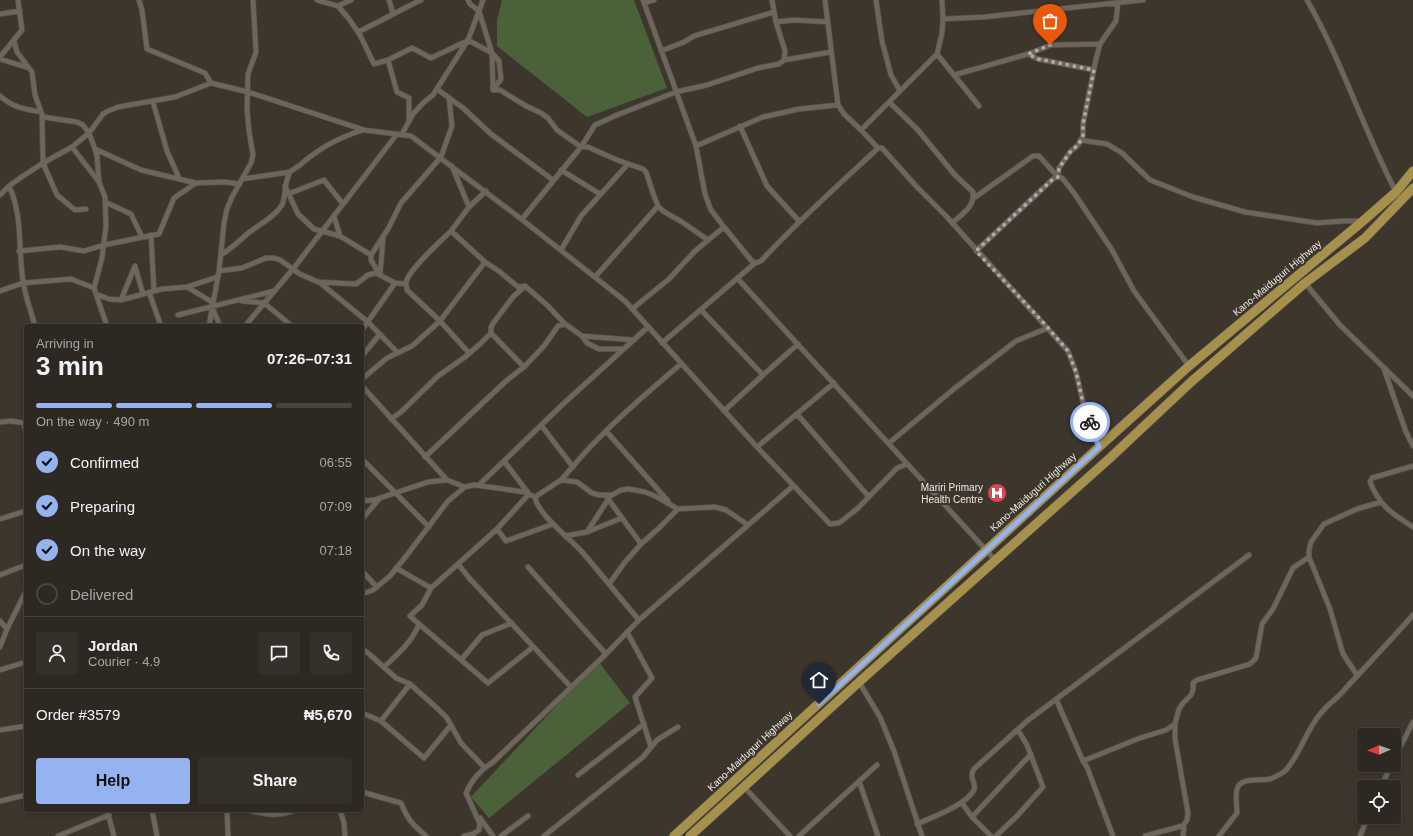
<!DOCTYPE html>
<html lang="en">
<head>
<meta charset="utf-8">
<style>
  body { margin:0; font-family:Arial,sans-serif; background:#36302a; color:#f1f3f6; height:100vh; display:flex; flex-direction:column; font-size:15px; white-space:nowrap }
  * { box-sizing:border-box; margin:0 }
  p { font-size:13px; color:#a7a6a5 }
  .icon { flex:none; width:22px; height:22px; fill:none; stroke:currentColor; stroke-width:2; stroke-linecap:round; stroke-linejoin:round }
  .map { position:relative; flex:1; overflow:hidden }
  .panel { position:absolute; left:24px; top:324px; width:340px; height:488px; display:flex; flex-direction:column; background:#2e2822; border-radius:4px; box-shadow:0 2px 6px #0003,0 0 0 1px #494440 }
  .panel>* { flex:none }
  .needle { width:26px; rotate:268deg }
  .buttons { position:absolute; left:1357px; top:728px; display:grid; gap:8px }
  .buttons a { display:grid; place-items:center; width:44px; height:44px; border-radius:4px; background:#2e2822; box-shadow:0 2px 6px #0003,0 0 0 1px #494440; font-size:20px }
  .pin { position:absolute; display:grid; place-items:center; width:34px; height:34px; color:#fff; margin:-41px -17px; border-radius:50% 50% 50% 0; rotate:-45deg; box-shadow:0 0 4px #0007 }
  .pin .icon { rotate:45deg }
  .courier { position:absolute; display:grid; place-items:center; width:40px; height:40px; margin:-20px; border:3px solid #95b2f1; border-radius:50%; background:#fff; color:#222; box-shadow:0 1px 5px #0007 }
  .head em { font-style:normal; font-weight:800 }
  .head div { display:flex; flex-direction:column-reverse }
  .head { display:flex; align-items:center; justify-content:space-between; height:68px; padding:0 12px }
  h1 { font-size:26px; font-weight:800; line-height:30px }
  .bar { display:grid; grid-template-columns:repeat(4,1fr); gap:6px 4px; align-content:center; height:48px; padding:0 12px }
  .bar i { height:5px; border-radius:3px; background:#494440 }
  .bar .selected { background:#95b2f1 }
  .bar p { grid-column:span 4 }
  .line { display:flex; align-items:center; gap:10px; padding:0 12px; border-top:1px solid #494440 }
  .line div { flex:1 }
  .round { display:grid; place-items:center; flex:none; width:42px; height:42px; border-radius:4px; background:#36302a }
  ol { padding:0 12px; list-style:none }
  li { display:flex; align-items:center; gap:12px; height:44px }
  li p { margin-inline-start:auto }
  li .icon { padding:4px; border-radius:50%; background:#95b2f1; color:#111; stroke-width:4 }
  li:last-child { color:#a7a6a5 }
  li i { width:22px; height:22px; border:2px solid #494440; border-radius:50% }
  .cta { display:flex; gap:8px; margin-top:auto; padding:8px 12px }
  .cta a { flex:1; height:46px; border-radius:4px; background:#95b2f1; color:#111; font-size:16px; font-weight:800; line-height:46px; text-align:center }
  .cta a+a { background:#36302a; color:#f1f3f6 }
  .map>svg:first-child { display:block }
  .green { fill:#4b613a }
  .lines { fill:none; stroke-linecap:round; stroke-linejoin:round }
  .street-casing { stroke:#58524b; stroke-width:6 }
  .highway-casing { stroke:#58524b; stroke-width:10 }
  .street { stroke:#6d665c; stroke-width:4.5 }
  .highway { stroke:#a5914b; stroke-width:9 }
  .done { stroke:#afaaa4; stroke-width:4; stroke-dasharray:0 7.2 }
  .route { stroke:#95b2f1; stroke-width:5 }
  .labels { text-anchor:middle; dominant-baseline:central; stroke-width:4; stroke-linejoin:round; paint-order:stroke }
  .street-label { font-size:10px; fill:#ede9e4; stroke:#3d362d }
  .poi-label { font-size:10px; fill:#ede9e4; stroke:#3d362d; text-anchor:end }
</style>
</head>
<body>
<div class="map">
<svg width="1413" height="836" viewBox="0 0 1413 836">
  <rect width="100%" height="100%" fill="#3d362d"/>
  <path class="green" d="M502,0H634L667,88L587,117L497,46V20Z
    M598,661L630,703L489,818L471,797Z"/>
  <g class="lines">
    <defs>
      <path id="street" d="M139,0L142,10L147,49L205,73L211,83
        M317,0L338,6L349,19L360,35L374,64L388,60
        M389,0L393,13
        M483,0L479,11L492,53L499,61L501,79L493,90
        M643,0L696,146L705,194L711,210L724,227L751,260L755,263L761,261C797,222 836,187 875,151L878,148H882L916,186L946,216L1068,351L1076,372L1084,407L1099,447
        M825,0L838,105L844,114L861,130L878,148
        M876,0L882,41L891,75L900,91
        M942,0L943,19
        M1307,0C1342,61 1363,129 1396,192
        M644,3L654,0
        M338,6L351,0
        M0,14L20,11
        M776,22L794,20L828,22
        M358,32C379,22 400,10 421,0
        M468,40L492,53L493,90
        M14,41L17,52L32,72L35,95L42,114L43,163L57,195L75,210L86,209
        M661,51L684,42L694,36L774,12
        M937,54L979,106
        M1028,54L1051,45L1100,44
        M0,57L22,30L18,0
        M0,59L29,68
        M784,60L831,52
        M954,75L1028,54L1038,59L1094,70
        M437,89L463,108L491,134L553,180
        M493,90H500L526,106L541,113L548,118L557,130L581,147H588L617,160L643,169L646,172L654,196L658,206L663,211L682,222L708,240
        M0,96C14,108 24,109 41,112
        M153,102L167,151L179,178
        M889,102L918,130L954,174L973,192C975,207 962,214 952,223
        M43,117L77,122L83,125L89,133L95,149L97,156L99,182L105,197L106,226L102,258L94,288
        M409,119V98L397,92L388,60L412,48L431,58L467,41
        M740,126L767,186L799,221
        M861,130L937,54L942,33L943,19L984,17L1143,0
        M402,134L413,114L423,103L433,95L468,40L479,11L470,4L468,0
        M1080,140L1107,144L1122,153L1150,180L1193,197L1245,212L1317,223L1343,221H1361
        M696,146L763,117L799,109L838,105
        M72,147L99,182
        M95,149L141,170L196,183L224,182L240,184
        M452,166L469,207
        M561,170L600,194
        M1058,177L1059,168L1070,152L1078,145L1083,136V124L1096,59L1100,44L1116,21L1118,3
        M242,179L290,172
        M9,186C23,215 18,249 23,281C25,296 31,311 35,326
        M285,186L298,214L314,229L340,236L371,255
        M288,194L324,180L343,204
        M0,195L9,186L23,176L43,163L72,147L89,133L103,114L108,111L118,107L175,97L211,83L248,92L364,130L411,136L520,218L625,301L757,447L830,524L839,523L857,509L897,468L907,464
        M974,198L1033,156H1039L1058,177L1062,178L1074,193L1112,250L1134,291L1189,366
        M105,202L131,214L142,237
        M334,216L340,236
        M522,219L581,147L595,125L617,115L676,92L707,85L758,68L779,64L784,60L785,51L776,22L772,0
        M451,231C442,240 407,271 406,283C406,285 407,289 407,290L440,321L469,353
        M151,235L154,291
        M561,250L581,216L628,164
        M19,251L60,247L84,251L104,245L159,234L174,198L196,183
        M976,251L1053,179L1058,177
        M221,255C232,248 237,243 247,234C258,225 274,218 282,205C286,196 284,182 290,172C292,170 297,167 300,165C318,149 340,137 363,130
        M485,262L451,231L469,207L486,191
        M135,266L143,294
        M219,271L242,268L266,258H274L280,260L300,274L318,282L356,284L368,275L376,273L395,283L406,284
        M380,275L371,260V255L388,229L401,203L441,157L452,126L449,98
        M380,275L383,239
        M595,277L658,206
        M738,279L996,561
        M319,282L368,322L398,353
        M1305,283L1340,325L1413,396
        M187,287L212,302
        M0,291L23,283L71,279L94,288L107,326
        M149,292L161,326
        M96,294L109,299L121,300L162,289L187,287L217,277
        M121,300L135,266
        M242,301L264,303L292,326
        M212,307L220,326
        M632,309L669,279L695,251L724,227
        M701,310L763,375L798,344
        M178,315L274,291
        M209,326L219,271L224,223L227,209L232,197L251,163L253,155L249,131L247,109L248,74L256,52L253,0
        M245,326L293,269L397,134
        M362,330L395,283
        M491,333L524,367
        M582,336L634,340
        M662,343L755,263
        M362,356L380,334
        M1384,369L1406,432L1413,446
        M362,379L387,358L412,346L440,321L485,262L500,272L518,287L525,286
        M362,386L447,480L465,487
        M724,411L763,375
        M797,414L869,497
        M391,419L401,412L438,376L465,357L480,344L491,333V327L494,322L513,297L525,286L547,305L565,324
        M0,422L11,421L24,423L26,433
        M541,425L573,467
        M606,431L668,501
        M889,443L955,388L1016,341L1048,328
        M757,447L834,383
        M425,457L506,381L524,367L544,346L558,326L565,324L582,336L587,343L599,349H624
        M362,459L429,527
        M1413,466L1372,478L1370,482C1379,505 1392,514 1413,527
        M561,480C572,468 582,455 594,443C621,415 651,389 681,364
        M479,485L563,404L648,327
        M606,496L641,544L625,562L609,584
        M362,501L374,500L428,482L447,480
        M0,519L26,511
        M362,519L380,498
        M497,529L529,494L504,461
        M587,532L609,498
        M565,536L587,532L622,518
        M641,544L659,528L678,509
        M458,564L497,529L506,541L553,524
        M528,567L606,654
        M396,568L431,588
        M362,571L377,587
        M0,575L26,565
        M362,594L373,590L390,576L407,555L448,501L465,487L474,485L497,488L524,492L535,497
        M639,620C620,598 602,575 583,553C572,540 537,514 535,497L538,495L561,480L577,482L592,493L599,495H612L621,490L629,489L645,492L655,496L678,509L715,507L726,510L748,525
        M0,621L7,629
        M419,624L488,683L533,647
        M627,632L652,678L635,697L651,747
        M0,647L7,629L26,591
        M362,649L368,653L396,678L410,684L438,709L447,718L461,743L484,767
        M461,660L482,635L512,623
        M384,667C398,654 412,642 419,624L410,616L422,605L431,588L458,564L470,579L571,687
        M0,670L26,662
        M1357,675L1343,654L1330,609L1309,557V550L1311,542L1324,524L1357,509L1381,502
        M859,682L880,717L894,751L922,836
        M1056,699L1083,761L1087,767L1113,836
        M362,713L381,721L410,684
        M381,721L424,758L451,725
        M0,730L26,726
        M1394,759L1413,722
        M1083,761L1140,738L1166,730L1175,724
        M578,775L644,724
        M859,781L878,836
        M744,787L790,836
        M1381,787L1391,765
        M362,792L401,803C408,820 412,824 426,836
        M0,801L26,795
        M962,803L972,817L991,836
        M107,810L114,836
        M152,810L157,836
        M227,810L228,836
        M248,810C267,815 277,817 296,810
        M340,810L344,823L345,836
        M972,817L1031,754
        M480,818L493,836
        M917,824C933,817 966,805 974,790C977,783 968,778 974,769L1027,721L1249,555
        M1183,826L1187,820L1188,813L1175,739V724L1179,709L1183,703L1191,695L1193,690V683L1197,680L1250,664L1256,658L1262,624L1273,609L1293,568L1309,557
        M473,834L479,830L480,824L466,793C471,781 481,769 492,763L606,654L639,620L793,486
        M58,836L109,815
        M464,836L473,834V836
        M501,836L528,816
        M544,836L643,757L657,740L678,727
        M799,836L877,765
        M996,836L1017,816L1043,787L1027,745L1018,730
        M1145,836L1182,826L1184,828L1183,836
        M1219,836L1237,813C1237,806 1235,796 1237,789C1240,777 1260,781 1270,779C1275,777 1282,774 1286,770C1301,753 1306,730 1321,713C1328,704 1338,698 1345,689C1368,664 1391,640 1413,615
        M1360,836L1368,817"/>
      <path id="highway" d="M674,836L1099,447L1189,366L1363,221L1396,192L1413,171
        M690,836L859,682L1110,458L1191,382L1305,283L1365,238L1413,188"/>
    </defs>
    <use href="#street" class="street-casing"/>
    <use href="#highway" class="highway-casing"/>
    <use href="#street" class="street"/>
    <use href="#highway" class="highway"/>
  </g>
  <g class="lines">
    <path class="done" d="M1050,45L1028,54L1038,59L1094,70L1083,124V136L1078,145L1070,152L1059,168L1058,177L1053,179L976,251L1041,320L1068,351L1076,372L1084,407L1090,422"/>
    <path class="route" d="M819,704L1099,447L1090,422"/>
  </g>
  <defs>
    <symbol id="hospital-disc" viewBox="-11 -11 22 22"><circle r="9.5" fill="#e0444e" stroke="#3d362d"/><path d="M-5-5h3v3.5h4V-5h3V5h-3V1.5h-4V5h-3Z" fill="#fff"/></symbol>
  </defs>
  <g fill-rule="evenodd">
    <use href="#hospital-disc" x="986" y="482" width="22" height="22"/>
  </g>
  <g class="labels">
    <g class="street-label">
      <text transform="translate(1277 278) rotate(-40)">Kano-Maiduguri Highway</text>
      <text transform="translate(1033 492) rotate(-42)">Kano-Maiduguri Highway</text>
      <text transform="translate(750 751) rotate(-43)">Kano-Maiduguri Highway</text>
    </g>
    <g class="poi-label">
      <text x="983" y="487">Mariri Primary<tspan x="983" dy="12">Health Centre</tspan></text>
    </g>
  </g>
</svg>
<div class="buttons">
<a><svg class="needle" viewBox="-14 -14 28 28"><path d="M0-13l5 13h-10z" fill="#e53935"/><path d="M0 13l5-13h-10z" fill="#a7a6a5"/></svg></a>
<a><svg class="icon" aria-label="locate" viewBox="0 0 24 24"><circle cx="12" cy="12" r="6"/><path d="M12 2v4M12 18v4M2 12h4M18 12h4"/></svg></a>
</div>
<div class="pin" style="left:1050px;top:45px;background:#ea580c"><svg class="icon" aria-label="bag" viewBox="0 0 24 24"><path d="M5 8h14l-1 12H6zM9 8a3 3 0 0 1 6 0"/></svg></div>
<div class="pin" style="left:819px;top:704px;background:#1f2937"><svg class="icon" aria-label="home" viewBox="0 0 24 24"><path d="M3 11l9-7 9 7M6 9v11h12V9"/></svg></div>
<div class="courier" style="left:1090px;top:422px"><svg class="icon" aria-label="bike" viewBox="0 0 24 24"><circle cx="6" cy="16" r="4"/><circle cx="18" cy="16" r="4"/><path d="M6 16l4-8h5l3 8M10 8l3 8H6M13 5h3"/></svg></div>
<section class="panel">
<div class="head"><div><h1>3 min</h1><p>Arriving in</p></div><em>07:26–07:31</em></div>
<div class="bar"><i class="selected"></i><i class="selected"></i><i class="selected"></i><i></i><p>On the way · 490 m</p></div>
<ol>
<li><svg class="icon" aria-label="check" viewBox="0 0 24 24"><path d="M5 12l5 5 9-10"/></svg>Confirmed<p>06:55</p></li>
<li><svg class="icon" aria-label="check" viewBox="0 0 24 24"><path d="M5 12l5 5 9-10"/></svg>Preparing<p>07:09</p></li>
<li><svg class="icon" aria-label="check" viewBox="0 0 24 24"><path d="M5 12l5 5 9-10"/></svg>On the way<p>07:18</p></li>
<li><i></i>Delivered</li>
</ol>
<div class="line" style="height:72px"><a class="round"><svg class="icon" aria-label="person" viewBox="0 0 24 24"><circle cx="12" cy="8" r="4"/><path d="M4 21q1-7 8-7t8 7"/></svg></a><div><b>Jordan</b><p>Courier · 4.9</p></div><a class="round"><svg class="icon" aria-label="chat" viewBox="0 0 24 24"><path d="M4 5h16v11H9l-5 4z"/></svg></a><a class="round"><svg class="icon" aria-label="phone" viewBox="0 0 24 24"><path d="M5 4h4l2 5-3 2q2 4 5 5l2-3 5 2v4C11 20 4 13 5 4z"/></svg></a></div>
<div class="line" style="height:52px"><div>Order #3579</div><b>₦5,670</b></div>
<div class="cta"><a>Help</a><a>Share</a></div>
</section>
</div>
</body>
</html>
